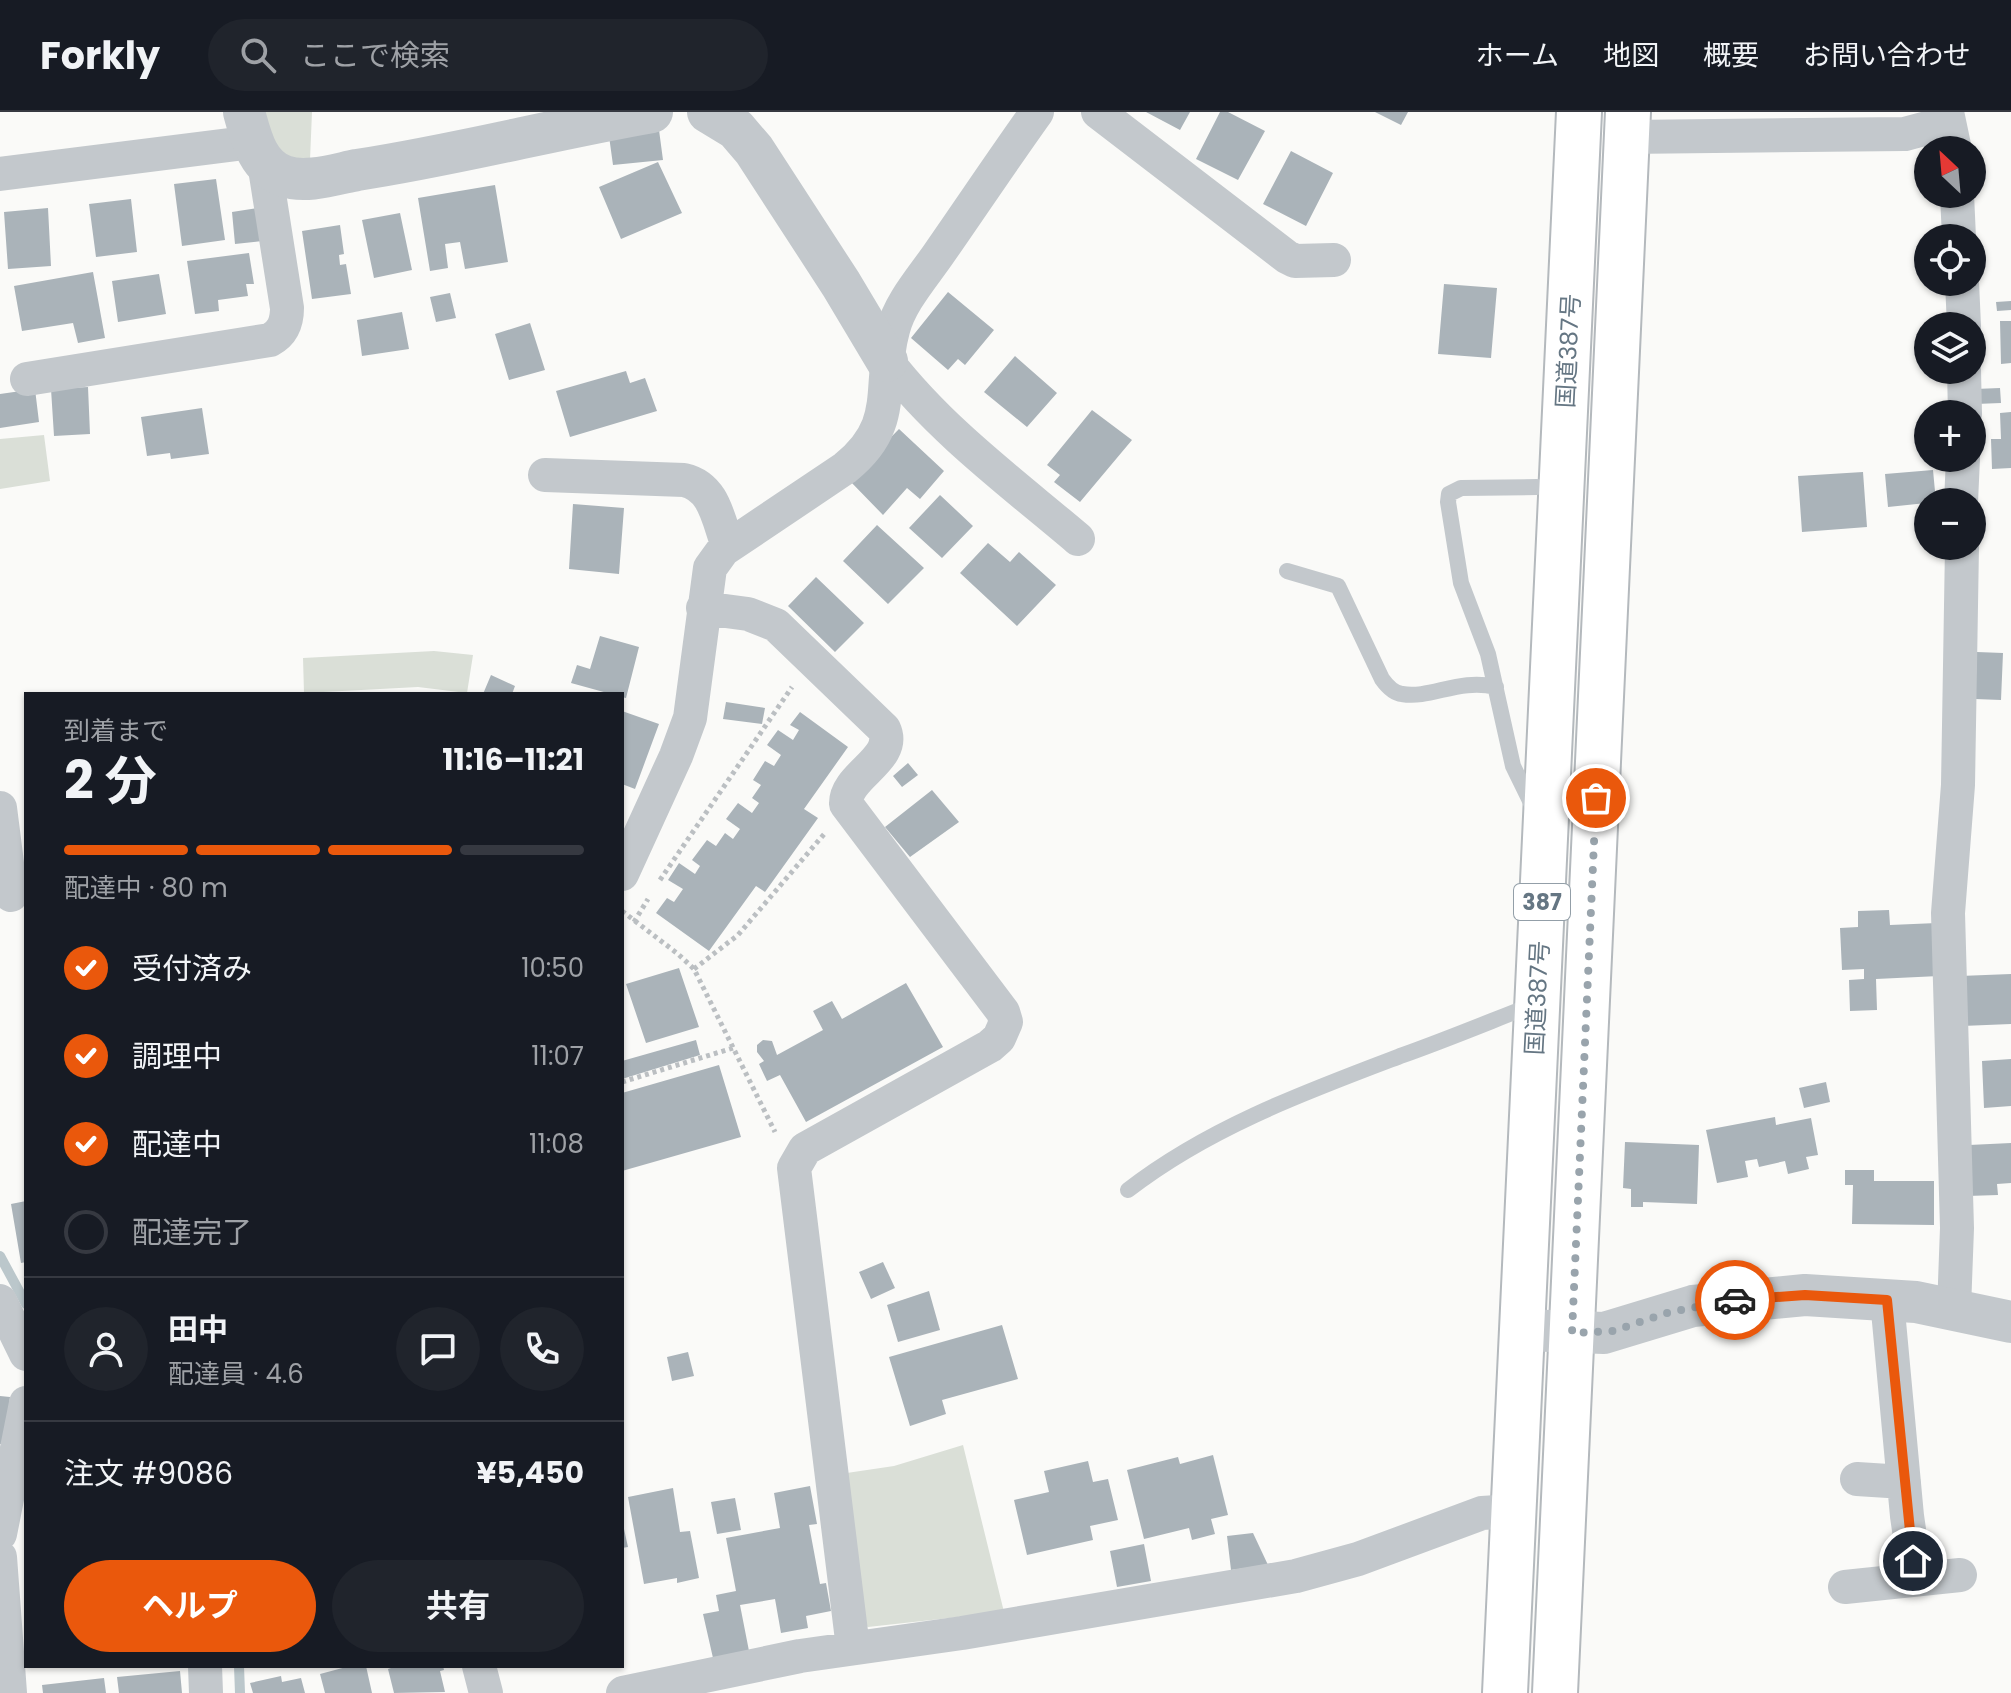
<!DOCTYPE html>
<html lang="ja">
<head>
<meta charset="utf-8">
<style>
  body { margin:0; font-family:Poppins,"Noto Sans JP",sans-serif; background:#20242c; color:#f1f3f6; height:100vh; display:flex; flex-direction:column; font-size:30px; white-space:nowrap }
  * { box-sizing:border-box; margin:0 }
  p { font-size:26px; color:#9ea1a6 }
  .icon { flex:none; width:44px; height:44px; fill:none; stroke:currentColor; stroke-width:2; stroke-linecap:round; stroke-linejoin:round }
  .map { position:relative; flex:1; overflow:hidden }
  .panel { position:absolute; left:24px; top:580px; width:600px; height:976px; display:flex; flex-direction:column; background:#171b24; border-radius:0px; box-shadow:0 2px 6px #0004 }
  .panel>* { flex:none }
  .needle { width:52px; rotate:334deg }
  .tools { position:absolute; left:1914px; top:24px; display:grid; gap:16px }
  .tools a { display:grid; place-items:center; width:72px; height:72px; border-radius:50%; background:#171b24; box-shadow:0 2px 6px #0004; font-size:40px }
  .pin { position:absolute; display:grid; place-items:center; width:68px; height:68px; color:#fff; margin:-34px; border:4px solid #fff; border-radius:50%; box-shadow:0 2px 8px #0007 }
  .courier { position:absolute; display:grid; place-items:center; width:80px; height:80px; margin:-40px; border:6px solid #ea580c; border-radius:50%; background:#fff; color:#222; box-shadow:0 2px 10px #0007 }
  .headline em { font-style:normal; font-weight:700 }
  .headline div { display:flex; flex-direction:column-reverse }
  .headline { display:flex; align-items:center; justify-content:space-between; height:136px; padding:0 40px }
  h1 { font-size:52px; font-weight:700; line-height:60px }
  .bar { display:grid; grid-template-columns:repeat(4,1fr); gap:12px 8px; align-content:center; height:96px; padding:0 40px }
  .bar i { height:10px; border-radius:6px; background:#363941 }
  .bar .current { background:#ea580c }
  .bar p { grid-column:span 4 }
  .line { display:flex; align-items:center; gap:20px; padding:0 40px; border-top:2px solid #363941 }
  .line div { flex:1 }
  .round { display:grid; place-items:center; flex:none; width:84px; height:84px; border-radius:42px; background:#20242c }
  ol { padding:0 40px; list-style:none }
  li { display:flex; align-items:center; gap:24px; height:88px }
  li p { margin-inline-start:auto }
  li .icon { padding:8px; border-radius:50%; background:#ea580c; color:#fff; stroke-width:4 }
  li:last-child { color:#9ea1a6 }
  li i { width:44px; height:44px; border:4px solid #363941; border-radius:50% }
  .button { display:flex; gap:16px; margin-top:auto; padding:16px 40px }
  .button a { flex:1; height:92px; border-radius:48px; background:#ea580c; color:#fff; font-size:32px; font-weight:700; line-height:92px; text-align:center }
  .button a+a { background:#20242c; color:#f1f3f6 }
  header { display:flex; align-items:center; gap:48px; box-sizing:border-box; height:112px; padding:0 40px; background:#171b24; border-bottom:2px solid #363941 }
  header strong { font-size:38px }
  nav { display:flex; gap:44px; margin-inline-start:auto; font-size:28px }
  .search { width:560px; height:72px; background:#20242c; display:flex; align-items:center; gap:20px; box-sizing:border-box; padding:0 28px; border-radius:44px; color:#9ea1a6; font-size:30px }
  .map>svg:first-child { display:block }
  .green { fill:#dadfd7 }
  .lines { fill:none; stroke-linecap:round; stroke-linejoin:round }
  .stream { stroke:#bbc7cb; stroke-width:10 }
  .building { fill:#aab3b9 }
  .trunk-casing { stroke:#b4b9bd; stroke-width:48 }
  .path { stroke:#bbbfc2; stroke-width:5; stroke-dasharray:4 4; stroke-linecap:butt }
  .service { stroke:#c3c8cc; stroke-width:16 }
  .minor { stroke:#c3c8cc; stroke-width:34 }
  .tertiary { stroke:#c3c8cc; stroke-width:42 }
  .trunk { stroke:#fff; stroke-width:44 }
  .done { stroke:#99a4ac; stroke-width:8; stroke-dasharray:0 14.4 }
  .route { stroke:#ea580c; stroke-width:10 }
  .labels { text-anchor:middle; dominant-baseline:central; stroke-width:8; stroke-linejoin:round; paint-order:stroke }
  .shield { fill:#fff; stroke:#939fa8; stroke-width:2 }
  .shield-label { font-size:22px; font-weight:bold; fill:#657683 }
  .street-label { font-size:24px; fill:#657683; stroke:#fff }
</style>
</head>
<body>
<header>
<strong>Forkly</strong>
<div class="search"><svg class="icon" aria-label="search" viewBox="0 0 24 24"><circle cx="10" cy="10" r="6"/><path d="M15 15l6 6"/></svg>ここで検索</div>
<nav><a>ホーム</a><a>地図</a><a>概要</a><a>お問い合わせ</a></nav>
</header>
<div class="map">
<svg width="2011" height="1581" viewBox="0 0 2011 1581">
  <rect width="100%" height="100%" fill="#fafaf8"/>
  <path class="green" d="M263,0H312L310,48L295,49L276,38Z
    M44,323L50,369L0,377V327Z
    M434,539L473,543L467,581L418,575L304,581L303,546Z
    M963,1333L1004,1500L868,1515L856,1508L840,1362L894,1354Z"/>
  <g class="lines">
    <path class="stream" d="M0,1144L26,1192
      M239,1554L240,1581"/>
  </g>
  <path class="building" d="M1146,0H1190L1180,18Z
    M1220,0H1228L1265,19L1238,68L1196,47Z
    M1375,0H1408L1401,13Z
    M659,18L663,48L613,53L609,24Z
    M1291,39L1333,61L1306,114L1263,92Z
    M658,50L682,101L621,127L599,75Z
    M216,67L225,128L182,134L174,72Z
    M495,73L508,150L465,157L460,130L445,132L448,156L430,159L418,86Z
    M131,87L137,140L96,145L89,92Z
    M48,96L51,154L8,157L4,100Z
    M258,96L262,129L235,132L232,100Z
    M400,101L412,158L374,166L362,108Z
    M340,113L344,142L339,143L340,153L346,152L351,182L312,187L302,119Z
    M249,141L254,172H246L248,184L218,188L219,199L195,202L187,149Z
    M93,160L105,226L78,231L73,211L22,219L14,174Z
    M159,162L166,202L118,210L112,169Z
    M1444,172L1497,176L1491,246L1438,242Z
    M948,180L994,218L965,253L958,247L948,258L911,226Z
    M450,181L456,206L436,210L430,185Z
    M2011,189V198L1997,199L1996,190Z
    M402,200L409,237L362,244L357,208Z
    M2000,209H2011V251L2001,252Z
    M530,211L545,258L509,268L495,222Z
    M1015,244L1057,281L1027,315L984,280Z
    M626,259L630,271L645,266L657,299L570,325L556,279Z
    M88,275L90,322L54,324L51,277Z
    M2000,276L2001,291L1976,292L1975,277Z
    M35,277L39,310L0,316V282Z
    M202,296L209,342L171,347L170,341L147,344L141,305Z
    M1092,298L1132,328L1080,390L1054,370L1060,363L1047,353Z
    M2011,300V356L1992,357L1991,327H2001L2000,301Z
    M899,317L944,359L920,387L907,376L883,403L849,368Z
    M1933,358L1936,390L1888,395L1885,362Z
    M1863,360L1867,415L1802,420L1798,364Z
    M940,383L973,414L942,446L909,416Z
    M573,392L624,396L619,462L569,457Z
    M877,413L924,456L888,492L843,449Z
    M988,431L1010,450L1019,440L1056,473L1017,514L960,461Z
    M816,465L864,511L835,540L788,494Z
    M600,524L639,535L626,586L622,585V582H611L571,571L577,553L590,557Z
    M1977,540L2003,541L2001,588L1975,587Z
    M491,563L515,574L512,582H483Z
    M726,590L765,596L762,612L723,607Z
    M622,599L659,612L635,677L622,672Z
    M800,600L848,635L804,697L818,706L765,780L756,774L709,839L656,801L667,786L674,790L683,777L668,768L679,751L695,762L700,754L692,748L707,728L716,734L725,721L733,727L740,717L726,707L738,691L752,701L759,691L752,686L761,673L753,668L765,649L774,654L781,643L767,633L778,618L793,628L799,618L790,613Z
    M908,651L918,663L902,675L893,664Z
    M932,678L959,710L910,745L885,715Z
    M1889,798L1890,813L1937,811L1939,864L1876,867L1877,898L1850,899L1849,868L1864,867V857L1842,858L1840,816L1858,815V799Z
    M679,856L699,915L646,931L626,872Z
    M2011,862V912L1962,914L1960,864Z
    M906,871L943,935L806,1010L780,963L767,969L759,952L764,949L757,940V933L763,928L772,929L777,943L823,918L813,899L832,889L842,907Z
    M696,928L700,943L622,967V949Z
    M2011,947V994L1984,996L1982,949Z
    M719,953L741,1025L622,1059V981Z
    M1826,970L1830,990L1804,996L1799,976Z
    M1775,1005L1776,1013L1811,1006L1818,1043L1806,1045L1809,1057L1788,1062L1785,1049L1759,1055L1757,1047L1745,1049L1748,1065L1717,1071L1706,1018Z
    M1625,1030L1699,1033L1697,1092L1643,1090V1095H1631V1077L1623,1076Z
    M2011,1031V1071L1997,1072L1998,1083L1967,1084L1969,1033Z
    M1845,1058H1874V1069H1934V1113L1852,1112L1853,1073H1845Z
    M26,1089V1150L21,1151L11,1092Z
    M883,1150L895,1176L871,1187L859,1160Z
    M929,1179L940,1218L898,1230L887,1193Z
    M1002,1213L1018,1267L942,1288L946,1302L910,1314L889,1245Z
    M688,1240L694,1264L672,1269L667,1245Z
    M0,1284L10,1285L5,1332H0Z
    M1213,1343L1228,1403L1211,1407L1215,1422L1192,1428L1189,1416L1144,1427L1127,1358L1178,1345L1180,1352Z
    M1088,1349L1093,1370L1108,1367L1118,1408L1090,1414L1093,1428L1027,1443L1014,1388L1049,1380L1044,1359Z
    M810,1374L817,1412L809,1413L820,1472L826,1471L831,1499L806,1504L808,1516L781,1521L775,1487L740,1493L749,1539L713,1546L703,1502L719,1499L716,1483L736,1479L726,1426L780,1416L774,1381Z
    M673,1376L680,1420L690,1419L699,1466L677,1471V1466L644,1472L628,1385Z
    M735,1386L741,1418L717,1422L711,1390Z
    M622,1408L628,1435L622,1436Z
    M1253,1421L1268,1453L1231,1458L1227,1424Z
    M1144,1432L1151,1469L1117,1475L1110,1439Z
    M350,1554H366L372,1581H325L320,1562Z
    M397,1554H443L444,1558L440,1559L445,1580L394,1581L388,1557Z
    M180,1559L182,1581H119L117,1565Z
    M281,1564L282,1570L301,1566L305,1581H253L250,1571Z
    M104,1566L106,1581H43L42,1573Z"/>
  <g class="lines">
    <defs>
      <path id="trunk" d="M1505,1581L1579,0
        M1555,1581L1628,0"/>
    </defs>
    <use href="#trunk" class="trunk-casing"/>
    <path class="path" d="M660,768L792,575
      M622,799L678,842L694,857L775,1020
      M634,810L648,787
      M694,857L738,823L825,721
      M622,970L733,936"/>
    <path class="service" d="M1287,459L1338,474L1382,567C1387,574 1393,581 1402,582C1431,587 1459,566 1496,575
      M1535,699L1513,654L1488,542L1461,471L1448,390L1449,382L1461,376L1537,375
      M1128,1078C1209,1015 1308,979 1403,943C1448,927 1491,909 1535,892"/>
    <path class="minor" d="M1098,0L1287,145L1295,149L1334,148
      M1947,0L1955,38
      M1626,25L1905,22L1938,13L1947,0
      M0,62L253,30
      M1957,82L1959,126
      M1962,170L1964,214
      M887,249C940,318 1012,371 1078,427
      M1964,258L1965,302
      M27,267L270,228C283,221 287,210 287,196L264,50
      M545,363L684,368C715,375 718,408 728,434
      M1961,390L1963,346
      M703,496L748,502L776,513L884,617C898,647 845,663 846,692L1003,900L1006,910L999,926L990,934L805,1037L794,1056L853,1536
      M0,696L11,783
      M622,762L676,644L690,606L710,456L723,438L845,356C900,312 877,276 893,218C900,190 923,165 940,140C972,94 1004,46 1037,0
      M1887,1188L1907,1404L1916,1466
      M0,1189L26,1242
      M1954,1197L1957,1116L1948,801L1958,673L1962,434
      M1857,1367L1904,1370
      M0,1422L26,1291
      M0,1445L10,1581
      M1845,1475L1960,1463
      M205,1554L206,1581
      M479,1554L486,1581
      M623,1581L800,1544L962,1521L1296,1464L1358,1447L1482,1401L1513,1399"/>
    <path class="tertiary" d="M244,0C251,25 257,55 284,64C306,72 336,62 357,58C456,43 554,17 652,0
      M708,0L736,17L754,38L841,172L887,249
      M1522,1218L1604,1221L1693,1194L1805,1183L1916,1190L2011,1210"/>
    <use href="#trunk" class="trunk"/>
  </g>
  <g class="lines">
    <path class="done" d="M1596,686L1572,1221L1613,1219L1670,1200L1735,1188"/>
    <path class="route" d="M1735,1188L1805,1183L1887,1188L1913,1449"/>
  </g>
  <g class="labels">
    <rect class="shield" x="1514" y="772" width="56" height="36" rx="6"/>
    <g class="shield-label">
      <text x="1542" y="790">387</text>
    </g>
    <g class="street-label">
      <text transform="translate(1568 239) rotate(-87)">国道387号</text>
      <text transform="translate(1537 886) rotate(-87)">国道387号</text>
    </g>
  </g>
</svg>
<div class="tools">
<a><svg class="needle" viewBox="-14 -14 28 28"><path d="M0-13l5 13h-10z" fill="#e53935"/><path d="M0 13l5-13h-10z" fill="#9ea1a6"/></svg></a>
<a><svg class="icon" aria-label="locate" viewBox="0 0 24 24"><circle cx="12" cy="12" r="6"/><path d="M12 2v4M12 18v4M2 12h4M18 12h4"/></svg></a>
<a><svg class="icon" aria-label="layers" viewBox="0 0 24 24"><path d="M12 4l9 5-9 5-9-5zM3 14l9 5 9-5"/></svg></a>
<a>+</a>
<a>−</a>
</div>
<div class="pin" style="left:1596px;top:686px;background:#ea580c"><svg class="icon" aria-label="bag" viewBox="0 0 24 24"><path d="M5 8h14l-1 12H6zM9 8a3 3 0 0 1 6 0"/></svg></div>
<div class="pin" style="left:1913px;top:1449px;background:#1f2937"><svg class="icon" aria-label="home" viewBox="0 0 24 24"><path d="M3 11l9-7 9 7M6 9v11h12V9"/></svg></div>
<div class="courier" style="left:1735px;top:1188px"><svg class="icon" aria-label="car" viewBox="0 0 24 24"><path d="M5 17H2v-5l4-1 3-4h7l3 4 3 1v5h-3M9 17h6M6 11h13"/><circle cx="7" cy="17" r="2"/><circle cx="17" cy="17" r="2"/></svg></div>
<section class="panel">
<div class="headline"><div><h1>2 分</h1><p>到着まで</p></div><em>11:16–11:21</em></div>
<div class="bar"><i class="current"></i><i class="current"></i><i class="current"></i><i></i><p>配達中 · 80 m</p></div>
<ol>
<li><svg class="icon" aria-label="check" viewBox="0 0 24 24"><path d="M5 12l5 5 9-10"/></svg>受付済み<p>10:50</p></li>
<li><svg class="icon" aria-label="check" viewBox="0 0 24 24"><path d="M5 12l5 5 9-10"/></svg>調理中<p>11:07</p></li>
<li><svg class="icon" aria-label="check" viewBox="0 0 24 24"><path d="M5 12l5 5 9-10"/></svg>配達中<p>11:08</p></li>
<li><i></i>配達完了</li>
</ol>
<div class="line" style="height:144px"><a class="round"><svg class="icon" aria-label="person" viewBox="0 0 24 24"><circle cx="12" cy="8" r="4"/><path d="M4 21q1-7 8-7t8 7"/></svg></a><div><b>田中</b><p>配達員 · 4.6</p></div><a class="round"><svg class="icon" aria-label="chat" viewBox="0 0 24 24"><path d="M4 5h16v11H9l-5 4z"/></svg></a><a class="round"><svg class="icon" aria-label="phone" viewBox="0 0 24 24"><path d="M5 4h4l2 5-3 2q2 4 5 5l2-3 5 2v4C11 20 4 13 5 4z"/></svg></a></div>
<div class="line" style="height:104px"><div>注文 #9086</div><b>¥5,450</b></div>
<div class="button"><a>ヘルプ</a><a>共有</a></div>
</section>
</div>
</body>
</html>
